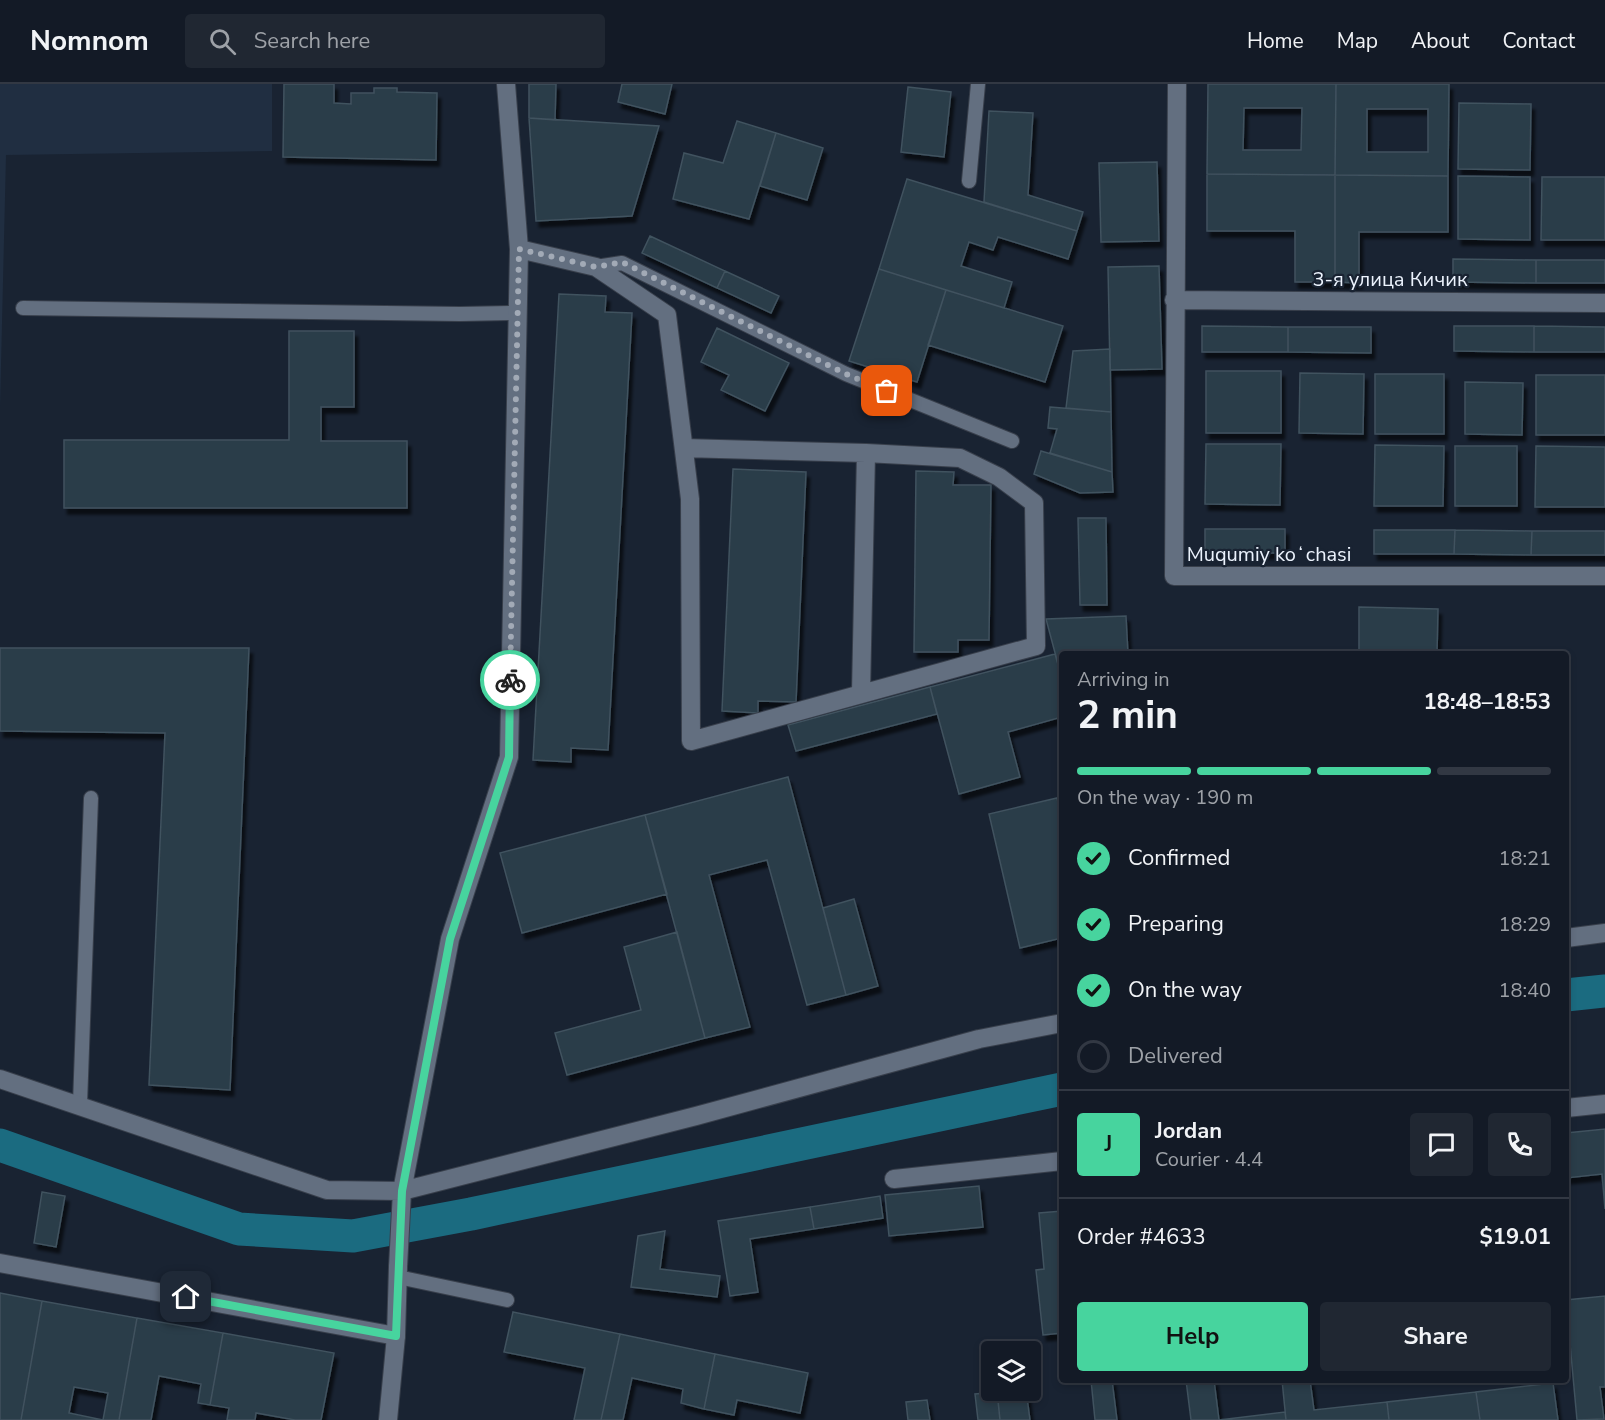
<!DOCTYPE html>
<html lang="en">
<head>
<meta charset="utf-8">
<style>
  body { margin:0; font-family:"Nunito Sans",sans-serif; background:#202732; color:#f1f3f6; height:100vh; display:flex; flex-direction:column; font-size:22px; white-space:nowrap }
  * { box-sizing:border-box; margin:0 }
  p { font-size:20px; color:#9da1a7 }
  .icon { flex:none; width:33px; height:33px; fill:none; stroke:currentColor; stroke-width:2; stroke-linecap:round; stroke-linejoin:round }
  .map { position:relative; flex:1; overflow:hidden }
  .sheet { position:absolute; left:1059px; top:567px; width:510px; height:732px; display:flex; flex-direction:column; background:#131a26; border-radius:6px; box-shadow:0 3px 9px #0003,0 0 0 2px #323843 }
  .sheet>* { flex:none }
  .tools { position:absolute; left:981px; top:1257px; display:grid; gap:12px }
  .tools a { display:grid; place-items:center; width:60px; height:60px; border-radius:6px; background:#131a26; box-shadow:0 3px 9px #0003,0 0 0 2px #323843; font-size:30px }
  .pin { position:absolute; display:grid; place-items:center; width:51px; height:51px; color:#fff; margin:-26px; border-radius:12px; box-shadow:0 3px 9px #0006 }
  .courier { position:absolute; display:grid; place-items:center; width:60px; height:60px; margin:-30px; border:4px solid #47d49e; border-radius:50%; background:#fff; color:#222; box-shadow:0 2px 8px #0007 }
  .overview em { font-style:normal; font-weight:700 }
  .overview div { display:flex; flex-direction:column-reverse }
  .overview { display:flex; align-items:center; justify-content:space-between; height:102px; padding:0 18px }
  h1 { font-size:39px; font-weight:700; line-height:45px }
  .bar { display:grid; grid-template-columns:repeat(4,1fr); gap:9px 6px; align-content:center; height:72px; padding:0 18px }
  .bar i { height:8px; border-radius:4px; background:#323843 }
  .bar .active { background:#47d49e }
  .bar p { grid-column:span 4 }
  .line { display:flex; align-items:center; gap:15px; padding:0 18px; border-top:2px solid #323843 }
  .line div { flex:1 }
  .round { display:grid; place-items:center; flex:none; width:63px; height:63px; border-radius:6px; background:#202732 }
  ol { padding:0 18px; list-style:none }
  li { display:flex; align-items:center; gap:18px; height:66px }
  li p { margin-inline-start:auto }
  li .icon { padding:6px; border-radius:50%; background:#47d49e; color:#111; stroke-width:4 }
  li:last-child { color:#9da1a7 }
  li i { width:33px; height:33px; border:3px solid #323843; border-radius:50% }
  .button { display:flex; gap:12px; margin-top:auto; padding:12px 18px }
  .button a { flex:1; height:69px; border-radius:6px; background:#47d49e; color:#111; font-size:24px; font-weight:700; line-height:69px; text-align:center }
  .button a+a { background:#202732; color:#f1f3f6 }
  header { display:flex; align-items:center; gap:36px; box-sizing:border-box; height:84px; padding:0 30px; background:#131a26; border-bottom:2px solid #323843 }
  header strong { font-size:28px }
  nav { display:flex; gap:33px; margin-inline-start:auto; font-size:21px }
  .search { width:420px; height:54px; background:#202732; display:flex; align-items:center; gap:15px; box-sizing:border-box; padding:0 21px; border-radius:6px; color:#9da1a7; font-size:22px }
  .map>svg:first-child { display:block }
  .built { fill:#202e41 }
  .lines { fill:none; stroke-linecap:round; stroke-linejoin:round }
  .canal { stroke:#1b6b80; stroke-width:33 }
  .building { fill:#2b3c48; stroke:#40525f; stroke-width:1.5; fill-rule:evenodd; filter:url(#shadow) }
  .service-casing { stroke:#383f4b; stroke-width:16 }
  .minor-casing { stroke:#383f4b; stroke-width:20 }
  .tertiary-casing { stroke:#383f4b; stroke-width:20 }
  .service { stroke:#636f80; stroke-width:14 }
  .minor { stroke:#636f80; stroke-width:18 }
  .tertiary { stroke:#636f80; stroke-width:18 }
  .done { stroke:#a2aab6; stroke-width:6; stroke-dasharray:0 10.8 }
  .route { stroke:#47d49e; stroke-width:8 }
  .labels { text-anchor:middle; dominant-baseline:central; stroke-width:4.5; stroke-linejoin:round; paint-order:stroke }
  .street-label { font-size:20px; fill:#ecf3fd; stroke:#192332 }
</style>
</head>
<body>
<header>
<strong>Nomnom</strong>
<div class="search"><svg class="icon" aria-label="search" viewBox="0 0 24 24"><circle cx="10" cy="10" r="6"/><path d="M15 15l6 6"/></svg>Search here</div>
<nav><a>Home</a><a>Map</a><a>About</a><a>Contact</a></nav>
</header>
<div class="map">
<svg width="1605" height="1336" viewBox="0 0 1605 1336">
  <defs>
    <filter id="shadow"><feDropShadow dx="3.5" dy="6" stdDeviation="1.5" flood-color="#0009"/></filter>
  </defs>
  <rect width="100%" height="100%" fill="#192332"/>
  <path class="built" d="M0,0H272V67L6,71L0,324Z"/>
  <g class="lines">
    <path class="canal" d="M1566,911L1605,907
      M0,1061L239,1145L353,1152L471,1130L1062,1005"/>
  </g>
  <path class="building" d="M284,0H334V19L351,20V9H374V4H397V8L437,9L436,76L283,73Z
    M529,0H556L555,36L529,34Z
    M622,0H672L665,30L618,18Z
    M1208,0H1336L1335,91L1207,90ZM1244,24H1302L1301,66H1243Z
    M1336,0H1449L1448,92L1335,91ZM1367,25H1428V68H1367Z
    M908,3L951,8L944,73L901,68Z
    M1459,19L1531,20L1530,86L1458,85Z
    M989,27L1033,29L1028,111L1083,128L1077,147L984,118Z
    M529,34L659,42L632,132L536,137Z
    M737,37L776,49L749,135L673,115L684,69L723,79Z
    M776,49L823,64L807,116L760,102Z
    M1157,78L1159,157L1101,158L1099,79Z
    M1207,90L1335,91V198H1295V147H1207Z
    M1335,91L1448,92V148H1359V199L1335,198Z
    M1458,92L1530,93V156L1458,155Z
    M1542,93H1605V156H1541Z
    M907,95L1077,147L1068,175L998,153L993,166L969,158L961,182L1012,198L1004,224L879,185Z
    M650,152L725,187L717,204L642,169Z
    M1453,175L1536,176V199L1453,198Z
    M1536,176H1605V199H1536Z
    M1159,182L1162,285L1110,286L1108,183Z
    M879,185L946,206L917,298L849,277Z
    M725,187L779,212L771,229L717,204Z
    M946,206L1063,242L1045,298L928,261Z
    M559,210L606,212L605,228L632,229L608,666L571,664V678L533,676Z
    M1202,242L1288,243V268H1202Z
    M1454,242H1534V268L1454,267Z
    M1534,242L1605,243V268H1534Z
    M1288,243H1371V269L1288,268Z
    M717,244L789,279L765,327L721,306L729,291L701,278Z
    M289,247H354V323H321V357H407V424H64V356H289Z
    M1110,265L1111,328L1066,324L1073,267Z
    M1206,287H1281V349H1206Z
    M1300,289L1364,290L1363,350L1299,349Z
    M1375,290H1444V350H1375Z
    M1536,291H1605V351H1536Z
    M1465,298L1523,299L1522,351L1465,350Z
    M1050,323L1111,328L1112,388L1050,369L1057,345L1048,344Z
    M1206,360H1281L1280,421L1205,420Z
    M1375,361L1444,362L1443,422H1374Z
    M1455,362H1517V422H1455Z
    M1536,362L1605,363V423H1535Z
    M1041,367L1112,388L1113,408L1080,409L1034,390Z
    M733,385L806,388L796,618L758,617V629L722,627Z
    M916,387L954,388L953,401H991L989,556H958V568H914Z
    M1078,434H1106L1107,521H1080Z
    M1205,445H1285V469H1205Z
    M1374,446H1455L1454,470H1374Z
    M1455,446L1532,447L1531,471L1454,470Z
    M1532,447H1605V471H1531Z
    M1359,523L1438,525L1437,570H1359Z
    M1126,532L1128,570H1062V595L1046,535Z
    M0,564H249L230,1006L149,1001L165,649L0,647Z
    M1055,570L1062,595V633L1008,648L1020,693L959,710L930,603Z
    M930,603L937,630L796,667L788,641Z
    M788,693L846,911L807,921L767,776L709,791L750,943L705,954L645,731Z
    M1057,714L1062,736V854L1020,864L989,730Z
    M645,731L667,810L522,849L500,769Z
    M854,815L878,902L846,911L823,824Z
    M677,848L705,954L567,991L555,949L641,926L624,863Z
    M1605,1045V1125L1602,1090L1566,1094V1049Z
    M979,1102L983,1143L889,1152L885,1111Z
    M42,1108L65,1112L56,1163L34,1159Z
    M880,1112L883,1134L814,1145L810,1123Z
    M810,1123L814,1145L750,1155L758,1208L730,1212L718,1137Z
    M1062,1127V1249L1043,1251L1036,1186L1044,1185L1039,1129Z
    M665,1147L660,1185L720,1192L717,1213L631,1203L638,1152Z
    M0,1209L42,1217L21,1336H0Z
    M1605,1212V1303H1600L1604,1335L1577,1336L1566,1216Z
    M42,1217L137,1234L119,1336H21ZM74,1303L108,1309L103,1336L69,1329Z
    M513,1228L620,1250L601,1336H574L585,1284L504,1268Z
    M137,1234L223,1249L210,1321L198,1319L201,1300L159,1292L151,1336H119Z
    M223,1249L334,1269L321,1336H295L256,1329L255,1336H227L229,1324L210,1321Z
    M620,1250L715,1270L704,1325L681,1319L683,1305L632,1294L623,1336H601Z
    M715,1270L808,1289L800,1329L737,1316L734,1331L704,1325Z
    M1091,1296H1112L1117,1336H1095Z
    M1186,1296H1214L1219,1336L1285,1328L1286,1336H1191Z
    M1282,1296H1310L1314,1326L1387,1318L1389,1336H1286Z
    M1553,1299L1558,1336H1480L1476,1308Z
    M997,1306H1026L1030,1336H1000Z
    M997,1308L1000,1336H978L975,1310Z
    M1476,1308L1480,1336H1389L1387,1318Z
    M927,1316L930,1336H908L906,1318Z"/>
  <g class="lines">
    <defs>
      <path id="service" d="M969,97L978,0
        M596,183L622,179L846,290L1012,357
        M23,224L460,230L516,229
        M80,1020L91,714
        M398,1193L507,1216"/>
      <path id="minor" d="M1177,0L1174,492H1605
        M519,165L596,183L667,231L690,415L691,657L1036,562L1034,419L999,393L960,374L866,369L684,364
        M1174,216L1605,219
        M861,609L866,369
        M1566,854L1605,849
        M0,995L327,1106L402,1107L696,1032L979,955L1062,939
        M1566,1024L1605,1020
        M894,1095L1062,1077
        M0,1179L396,1252
        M398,1183L402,1107L450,855L509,673L519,165L506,0"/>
      <path id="tertiary" d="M388,1336L396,1252L398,1183"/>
    </defs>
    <use href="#service" class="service-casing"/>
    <use href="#minor" class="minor-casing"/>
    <use href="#tertiary" class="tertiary-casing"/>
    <use href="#service" class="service"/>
    <use href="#minor" class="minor"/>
    <use href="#tertiary" class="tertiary"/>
  </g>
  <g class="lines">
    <path class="done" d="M510,596L519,165L596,183L622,178L846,290L887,307"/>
    <path class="route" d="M186,1213L396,1252L402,1107L450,855L509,673L510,596"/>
  </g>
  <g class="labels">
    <g class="street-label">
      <text x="1390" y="195">3-я улица Кичик</text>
      <text x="1269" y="470">Muqumiy koʻchasi</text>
    </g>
  </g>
</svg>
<div class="tools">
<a><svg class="icon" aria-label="layers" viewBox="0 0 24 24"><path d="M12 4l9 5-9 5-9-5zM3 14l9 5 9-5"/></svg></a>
</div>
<div class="pin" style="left:887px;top:307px;background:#ea580c"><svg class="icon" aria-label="bag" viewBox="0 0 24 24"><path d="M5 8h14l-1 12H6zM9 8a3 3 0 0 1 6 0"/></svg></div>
<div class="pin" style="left:186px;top:1213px;background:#1f2937"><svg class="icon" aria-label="home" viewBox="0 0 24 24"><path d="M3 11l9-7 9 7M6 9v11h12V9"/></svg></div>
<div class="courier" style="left:510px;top:596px"><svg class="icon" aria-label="bike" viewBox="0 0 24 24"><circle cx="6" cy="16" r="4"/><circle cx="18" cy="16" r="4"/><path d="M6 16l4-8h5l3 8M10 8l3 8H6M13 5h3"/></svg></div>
<section class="sheet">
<div class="overview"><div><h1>2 min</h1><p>Arriving in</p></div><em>18:48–18:53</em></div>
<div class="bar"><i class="active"></i><i class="active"></i><i class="active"></i><i></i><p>On the way · 190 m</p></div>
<ol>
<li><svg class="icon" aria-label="check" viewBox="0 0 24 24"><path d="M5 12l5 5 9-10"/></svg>Confirmed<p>18:21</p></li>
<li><svg class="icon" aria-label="check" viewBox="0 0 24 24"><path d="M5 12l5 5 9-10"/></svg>Preparing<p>18:29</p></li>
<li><svg class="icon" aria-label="check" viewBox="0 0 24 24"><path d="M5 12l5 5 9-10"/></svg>On the way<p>18:40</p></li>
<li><i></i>Delivered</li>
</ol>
<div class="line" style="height:108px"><b class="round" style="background:#47d49e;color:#111">J</b><div><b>Jordan</b><p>Courier · 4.4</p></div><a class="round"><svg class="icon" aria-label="chat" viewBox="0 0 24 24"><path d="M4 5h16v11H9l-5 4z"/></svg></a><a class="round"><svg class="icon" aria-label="phone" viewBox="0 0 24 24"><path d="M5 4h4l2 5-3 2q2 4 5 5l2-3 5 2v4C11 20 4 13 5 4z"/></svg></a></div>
<div class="line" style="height:78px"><div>Order #4633</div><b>$19.01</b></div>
<div class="button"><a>Help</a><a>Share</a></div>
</section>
</div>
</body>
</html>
